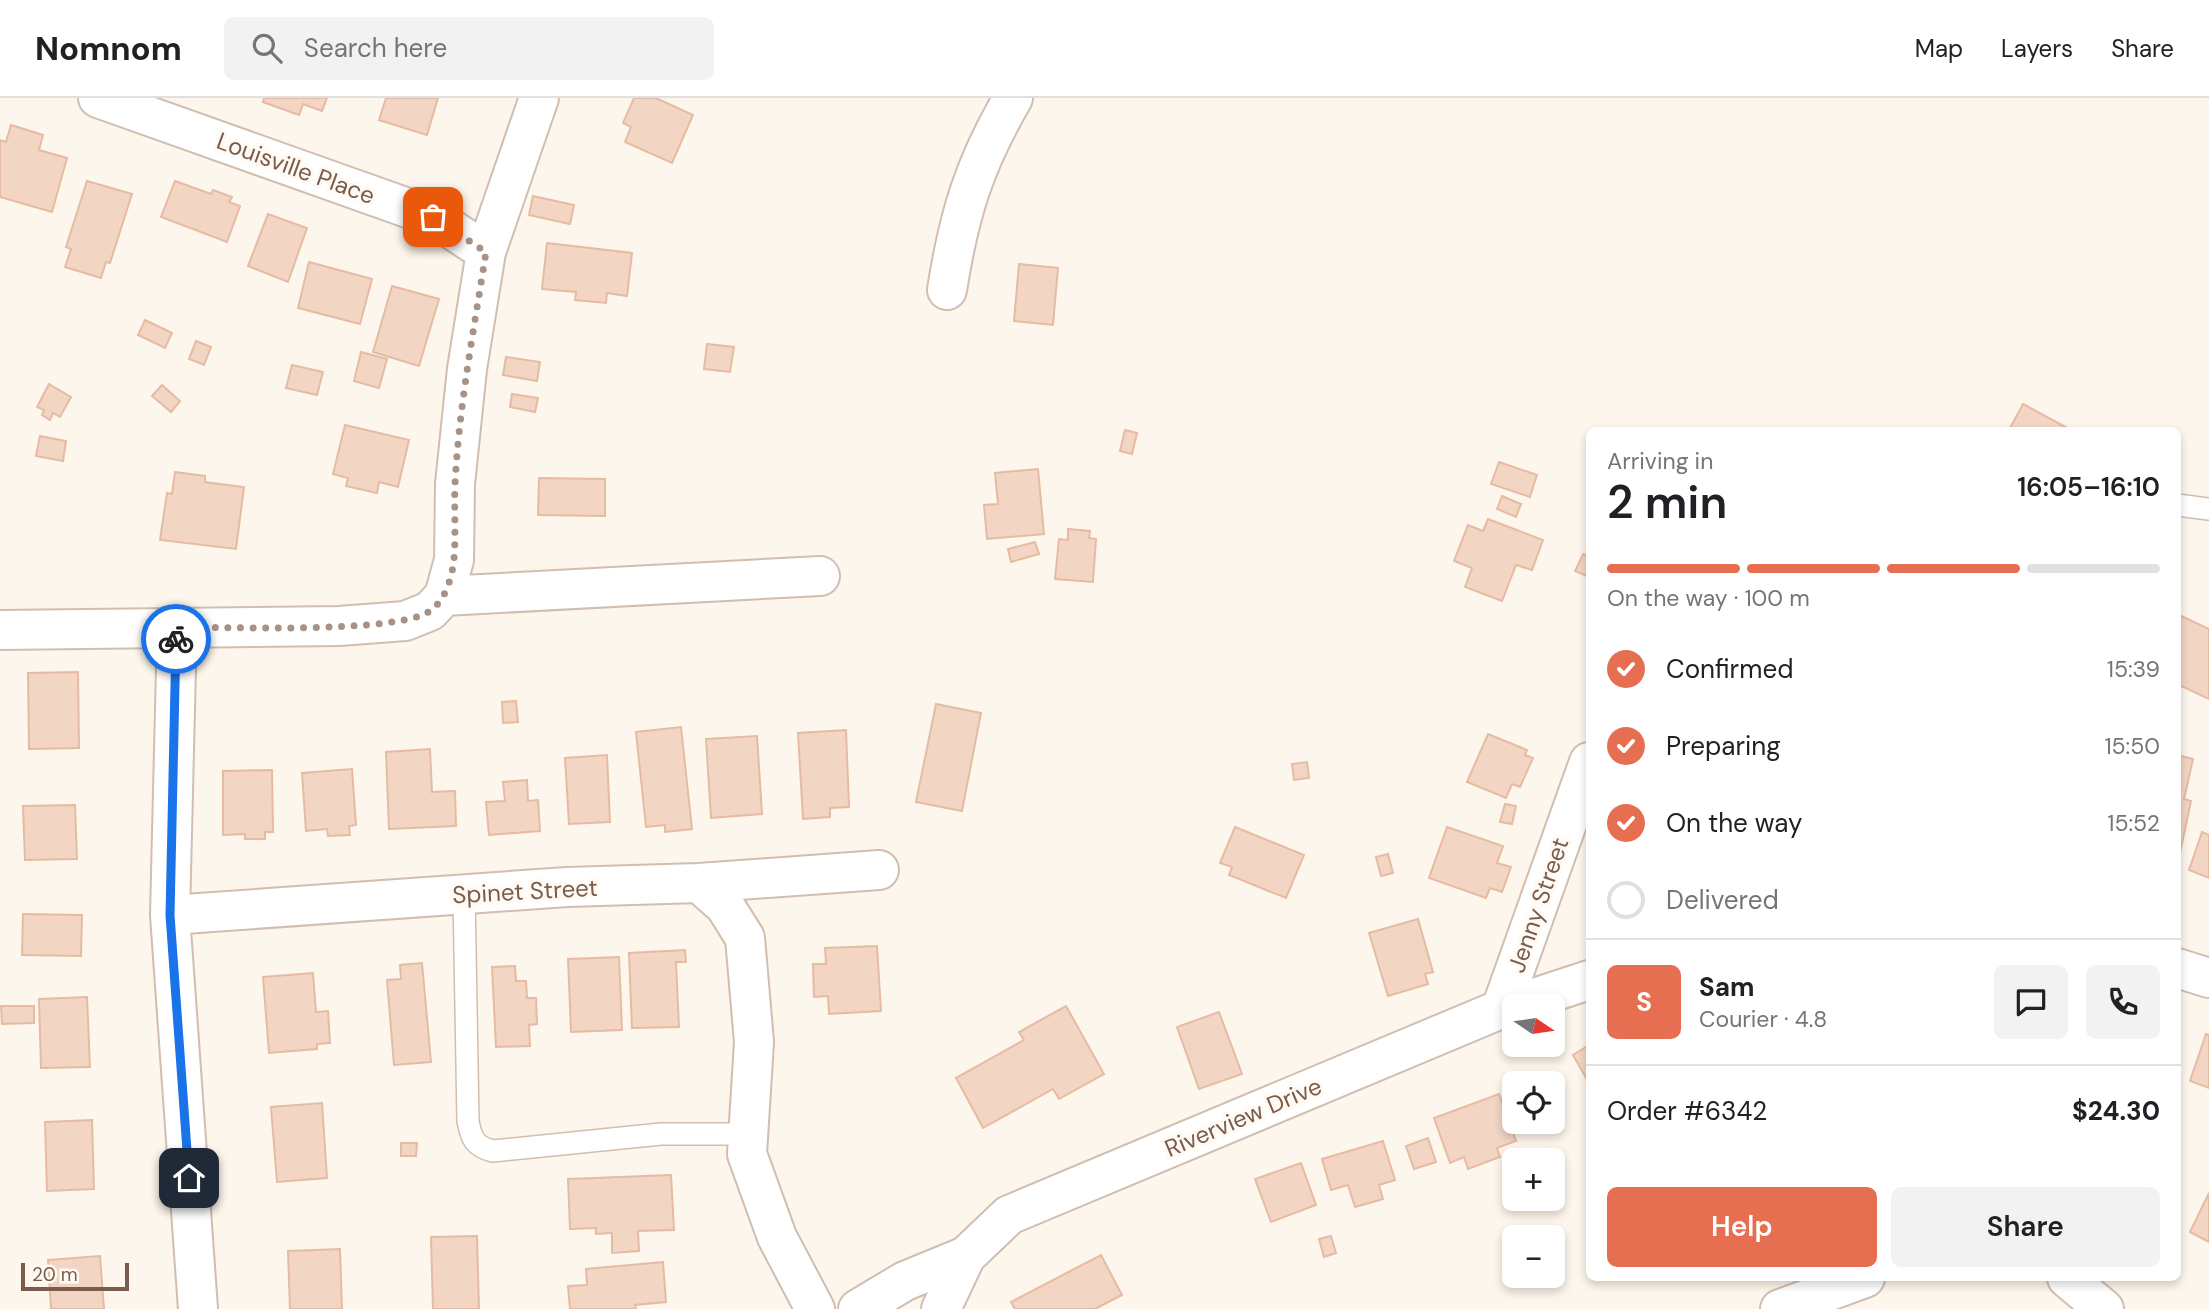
<!DOCTYPE html>
<html lang="en">
<head>
<meta charset="utf-8">
<style>
  body { margin:0; font-family:"DM Sans",sans-serif; background:#f2f2f2; color:#202124; height:100vh; display:flex; flex-direction:column; font-size:26px; white-space:nowrap }
  * { box-sizing:border-box; margin:0 }
  p { font-size:23px; color:#757577 }
  .icon { flex:none; width:38px; height:38px; fill:none; stroke:currentColor; stroke-width:2; stroke-linecap:round; stroke-linejoin:round }
  .map { position:relative; flex:1; overflow:hidden }
  .drawer { position:absolute; left:1586px; top:329px; width:595px; height:854px; display:flex; flex-direction:column; background:#fff; border-radius:10px; box-shadow:0 4px 10px #0003 }
  .drawer>* { flex:none }
  .needle { width:46px; rotate:103deg }
  .tools { position:absolute; left:1502px; top:896px; display:grid; gap:14px }
  .tools a { display:grid; place-items:center; width:63px; height:63px; border-radius:10px; background:#fff; box-shadow:0 4px 10px #0003; font-size:35px }
  .scale { position:absolute; left:21px; bottom:18px; width:108px; box-sizing:border-box; padding-left:7px; border:4px solid #7a5c4d; border-top:0; font-size:19px; line-height:24px; white-space:nowrap; color:#7a5c4d; -webkit-text-stroke:5px #fffaf3; paint-order:stroke }
  .pin { position:absolute; display:grid; place-items:center; width:60px; height:60px; color:#fff; margin:-30px; border-radius:14px; box-shadow:0 4px 10px #0006 }
  .courier { position:absolute; display:grid; place-items:center; width:70px; height:70px; margin:-35px; border:5px solid #1a73e8; border-radius:50%; background:#fff; color:#222; box-shadow:0 2px 9px #0007 }
  .summary em { font-style:normal; font-weight:600 }
  .summary div { display:flex; flex-direction:column-reverse }
  .summary { display:flex; align-items:center; justify-content:space-between; height:119px; padding:0 21px }
  h1 { font-size:46px; font-weight:600; line-height:52px }
  .bar { display:grid; grid-template-columns:repeat(4,1fr); gap:10px 7px; align-content:center; height:84px; padding:0 21px }
  .bar i { height:9px; border-radius:5px; background:#e0e0e0 }
  .bar .selected { background:#e76f51 }
  .bar p { grid-column:span 4 }
  .line { display:flex; align-items:center; gap:18px; padding:0 21px; border-top:2px solid #e0e0e0 }
  .line div { flex:1 }
  .round { display:grid; place-items:center; flex:none; width:74px; height:74px; border-radius:10px; background:#f2f2f2 }
  ol { padding:0 21px; list-style:none }
  li { display:flex; align-items:center; gap:21px; height:77px }
  li p { margin-inline-start:auto }
  li .icon { padding:7px; border-radius:50%; background:#e76f51; color:#fff; stroke-width:4 }
  li:last-child { color:#757577 }
  li i { width:38px; height:38px; border:4px solid #e0e0e0; border-radius:50% }
  .cta { display:flex; gap:14px; margin-top:auto; padding:14px 21px }
  .cta a { flex:1; height:80px; border-radius:10px; background:#e76f51; color:#fff; font-size:28px; font-weight:600; line-height:80px; text-align:center }
  .cta a+a { background:#f2f2f2; color:#202124 }
  header { display:flex; align-items:center; gap:42px; box-sizing:border-box; height:98px; padding:0 35px; background:#fff; border-bottom:2px solid #e0e0e0 }
  header strong { font-size:33px }
  nav { display:flex; gap:38px; margin-inline-start:auto; font-size:24px }
  .search { width:490px; height:63px; background:#f2f2f2; display:flex; align-items:center; gap:18px; box-sizing:border-box; padding:0 24px; border-radius:10px; color:#757577; font-size:26px }
  .map>svg:first-child { display:block }
  .building { fill:#f3d5c3; stroke:#e6bba3; stroke-width:2 }
  .lines { fill:none; stroke-linecap:round; stroke-linejoin:round }
  .service-casing { stroke:#d1beb0; stroke-width:24 }
  .minor-casing { stroke:#d1beb0; stroke-width:42 }
  .tertiary-casing { stroke:#d1beb0; stroke-width:42 }
  .service { stroke:#fff; stroke-width:21 }
  .minor { stroke:#fff; stroke-width:38 }
  .tertiary { stroke:#fff; stroke-width:38 }
  .done { stroke:#a89285; stroke-width:7; stroke-dasharray:0 12.6 }
  .route { stroke:#1a73e8; stroke-width:9 }
  .labels { text-anchor:middle; dominant-baseline:central; stroke-width:7; stroke-linejoin:round; paint-order:stroke }
  .street-label { font-size:24px; fill:#7a5c4d; stroke:#fffaf3 }
</style>
</head>
<body>
<header>
<strong>Nomnom</strong>
<div class="search"><svg class="icon" aria-label="search" viewBox="0 0 24 24"><circle cx="10" cy="10" r="6"/><path d="M15 15l6 6"/></svg>Search here</div>
<nav><a>Map</a><a>Layers</a><a>Share</a></nav>
</header>
<div class="map">
<svg width="2209" height="1211" viewBox="0 0 2209 1211">
  <rect width="100%" height="100%" fill="#fdf6ec"/>
  <path class="building" d="M264,0H327L322,13L303,6L299,17L263,4Z
    M386,0H438L427,37L379,22Z
    M634,0H656L693,17L672,65L625,44L631,29L623,25Z
    M11,27L43,37L39,52L67,60L52,114L0,99V42L6,44Z
    M87,83L132,96L110,165L106,164L101,180L65,169L71,151L66,149Z
    M175,83L211,96L213,92L232,99L229,104L240,108L227,144L161,119Z
    M533,98L574,107L570,126L529,117Z
    M268,116L307,130L288,184L248,168Z
    M547,145L632,155L627,198L607,195L606,205L575,202L576,194L542,191Z
    M309,164L372,181L360,226L298,210Z
    M1019,166L1058,170L1053,227L1014,223Z
    M392,188L439,201L419,268L373,254Z
    M145,222L172,235L165,250L138,237Z
    M196,243L211,249L204,267L189,261Z
    M707,246L734,249L730,274L704,271Z
    M361,254L387,261L379,290L354,283Z
    M506,259L540,264L537,283L503,277Z
    M292,267L323,274L317,297L286,290Z
    M49,286L71,299L60,319L53,315L50,322L42,317L44,312L37,309Z
    M162,287L180,303L171,314L152,298Z
    M512,296L538,300L535,314L510,309Z
    M2023,306L2071,332H2009Z
    M345,327L409,342L398,389L379,384L377,395L346,388L348,380L333,376Z
    M1125,332L1137,335L1132,356L1120,353Z
    M40,338L66,343L63,363L36,358Z
    M1499,364L1537,377L1530,399L1491,386Z
    M1038,371L1044,436L987,441L984,407L998,406L995,375Z
    M175,374L205,378V384L244,389L236,451L160,442L167,395L172,396Z
    M539,380L605,381V418L538,417Z
    M1502,398L1521,406L1516,419L1497,411Z
    M1488,421L1543,442L1532,472L1516,467L1502,503L1465,489L1472,470L1454,463L1468,427L1483,433Z
    M1068,431L1090,433L1089,440L1096,441L1093,484L1055,481L1059,441L1068,442Z
    M1035,444L1039,456L1011,464L1008,451Z
    M1583,456L1589,459V479L1575,473Z
    M2177,516L2209,531V601L2177,586Z
    M78,574L79,650L29,651L28,575Z
    M516,603L518,624L503,625L502,604Z
    M936,606L981,615L962,713L916,704Z
    M681,629L692,731L665,734V727L646,729L636,634Z
    M846,632L849,709L830,710V719L803,721L798,635Z
    M1488,636L1527,652L1525,657L1533,660L1520,689L1512,686L1506,700L1467,684Z
    M757,638L762,716L711,720L706,641Z
    M430,651L432,694L455,693L456,728L389,731L386,654Z
    M607,657L610,724L569,726L565,660Z
    M2177,657L2193,661L2184,701L2191,703L2180,755L2177,754Z
    M1307,664L1309,680L1294,682L1292,666Z
    M352,671L356,727L349,728L350,737L328,738L327,731L306,733L302,675Z
    M272,672L273,734H265V741H245V736L223,737V673Z
    M527,682L528,703L538,702L540,733L489,737L486,704L505,703L503,684Z
    M1505,706L1516,708L1512,726L1500,724Z
    M75,707L77,761L25,762L23,708Z
    M1235,729L1304,757L1286,800L1229,777L1232,769L1220,765Z
    M1447,729L1503,748L1497,765L1511,769L1502,794L1490,790L1486,800L1429,780Z
    M2202,734L2209,737V780L2189,772Z
    M1388,756L1393,775L1381,778L1376,759Z
    M23,816L82,817L81,858L22,857Z
    M1418,821L1433,874L1425,876L1428,886L1388,898L1369,835Z
    M877,848L881,913L829,916L828,898L814,899L813,866H826L825,850Z
    M685,852L686,864H676L679,929L632,930L629,855Z
    M619,859L622,932L571,934L568,861Z
    M422,865L431,964L394,967L387,882L401,881L400,867Z
    M515,868L516,883H526L527,900H536L537,926L529,927L530,948L496,949L492,869Z
    M313,875L316,914L328,913L330,945L317,946V951L269,955L263,879Z
    M87,899L90,969L41,970L39,901Z
    M1,908H34V925L2,926Z
    M1066,908L1104,976L1059,1001L1053,991L983,1030L956,980L1024,942L1019,934Z
    M1219,914L1242,976L1199,991L1177,929Z
    M2206,936L2209,937V990L2190,983Z
    M1589,947V985L1573,957Z
    M1499,996L1516,1043L1497,1050L1500,1059L1468,1071L1464,1059L1450,1065L1434,1020Z
    M322,1005L327,1080L277,1084L271,1009Z
    M92,1022L94,1091L47,1093L45,1024Z
    M1428,1040L1436,1064L1414,1071L1406,1048Z
    M1383,1043L1395,1082L1379,1087L1383,1101L1355,1109L1348,1087L1331,1092L1322,1061Z
    M401,1045H417L416,1058H401Z
    M1301,1065L1316,1107L1271,1124L1255,1081Z
    M671,1077L674,1132L638,1133L639,1153L612,1155V1135L596,1136V1130L570,1131L568,1081Z
    M2209,1095V1144L2190,1134Z
    M477,1138L479,1211H433L431,1139Z
    M1331,1138L1336,1155L1324,1159L1319,1141Z
    M340,1151L342,1211H290L288,1153Z
    M1101,1157L1122,1197L1095,1211H1015L1011,1204Z
    M100,1158L104,1211H51L48,1162Z
    M663,1164L666,1204L635,1207L636,1211H570L568,1188L587,1187L586,1171Z"/>
  <g class="lines">
    <defs>
      <path id="service" d="M2177,407L2209,411
        M464,796L468,1023C471,1040 475,1049 493,1053L661,1036H748"/>
      <path id="minor" d="M98,0L433,119L486,154
        M947,192C959,116 974,67 1013,0
        M444,498L820,478
        M177,529L170,817L198,1211
        M0,532L339,528L405,523L430,513L444,498L454,462L455,386L467,271L486,154L539,0
        M699,785L725,808L745,840L754,944L747,1056L777,1139L815,1211
        M170,817L567,789L699,785L879,772
        M1501,911L1589,664
        M2067,1180L2104,1211
        M858,1211L905,1183L966,1158
        M1780,1211L1865,1180"/>
      <path id="tertiary" d="M2177,870L2209,880
        M941,1211L966,1158L1009,1117L1501,911L1589,882"/>
    </defs>
    <use href="#service" class="service-casing"/>
    <use href="#minor" class="minor-casing"/>
    <use href="#tertiary" class="tertiary-casing"/>
    <use href="#service" class="service"/>
    <use href="#minor" class="minor"/>
    <use href="#tertiary" class="tertiary"/>
  </g>
  <g class="lines">
    <path class="done" d="M176,541L177,529C225,529 397,536 430,513C446,502 452,479 454,461C456,436 454,411 455,386C459,308 474,231 486,154L433,119"/>
    <path class="route" d="M176,541L170,817L189,1080"/>
  </g>
  <g class="labels">
    <g class="street-label">
      <text transform="translate(296 70) rotate(20)">Louisville Place</text>
      <text transform="translate(525 793) rotate(-3)">Spinet Street</text>
      <text transform="translate(1538 807) rotate(-71)">Jenny Street</text>
      <text transform="translate(1243 1019) rotate(-23)">Riverview Drive</text>
    </g>
  </g>
</svg>
<div class="tools">
<a><svg class="needle" viewBox="-14 -14 28 28"><path d="M0-13l5 13h-10z" fill="#e53935"/><path d="M0 13l5-13h-10z" fill="#757577"/></svg></a>
<a><svg class="icon" aria-label="locate" viewBox="0 0 24 24"><circle cx="12" cy="12" r="6"/><path d="M12 2v4M12 18v4M2 12h4M18 12h4"/></svg></a>
<a>+</a>
<a>−</a>
</div>
<div class="scale">20 m</div>
<div class="pin" style="left:433px;top:119px;background:#ea580c"><svg class="icon" aria-label="bag" viewBox="0 0 24 24"><path d="M5 8h14l-1 12H6zM9 8a3 3 0 0 1 6 0"/></svg></div>
<div class="pin" style="left:189px;top:1080px;background:#1f2937"><svg class="icon" aria-label="home" viewBox="0 0 24 24"><path d="M3 11l9-7 9 7M6 9v11h12V9"/></svg></div>
<div class="courier" style="left:176px;top:541px"><svg class="icon" aria-label="bike" viewBox="0 0 24 24"><circle cx="6" cy="16" r="4"/><circle cx="18" cy="16" r="4"/><path d="M6 16l4-8h5l3 8M10 8l3 8H6M13 5h3"/></svg></div>
<section class="drawer">
<div class="summary"><div><h1>2 min</h1><p>Arriving in</p></div><em>16:05–16:10</em></div>
<div class="bar"><i class="selected"></i><i class="selected"></i><i class="selected"></i><i></i><p>On the way · 100 m</p></div>
<ol>
<li><svg class="icon" aria-label="check" viewBox="0 0 24 24"><path d="M5 12l5 5 9-10"/></svg>Confirmed<p>15:39</p></li>
<li><svg class="icon" aria-label="check" viewBox="0 0 24 24"><path d="M5 12l5 5 9-10"/></svg>Preparing<p>15:50</p></li>
<li><svg class="icon" aria-label="check" viewBox="0 0 24 24"><path d="M5 12l5 5 9-10"/></svg>On the way<p>15:52</p></li>
<li><i></i>Delivered</li>
</ol>
<div class="line" style="height:126px"><b class="round" style="background:#e76f51;color:#fff">S</b><div><b>Sam</b><p>Courier · 4.8</p></div><a class="round"><svg class="icon" aria-label="chat" viewBox="0 0 24 24"><path d="M4 5h16v11H9l-5 4z"/></svg></a><a class="round"><svg class="icon" aria-label="phone" viewBox="0 0 24 24"><path d="M5 4h4l2 5-3 2q2 4 5 5l2-3 5 2v4C11 20 4 13 5 4z"/></svg></a></div>
<div class="line" style="height:91px"><div>Order #6342</div><b>$24.30</b></div>
<div class="cta"><a>Help</a><a>Share</a></div>
</section>
</div>
</body>
</html>
